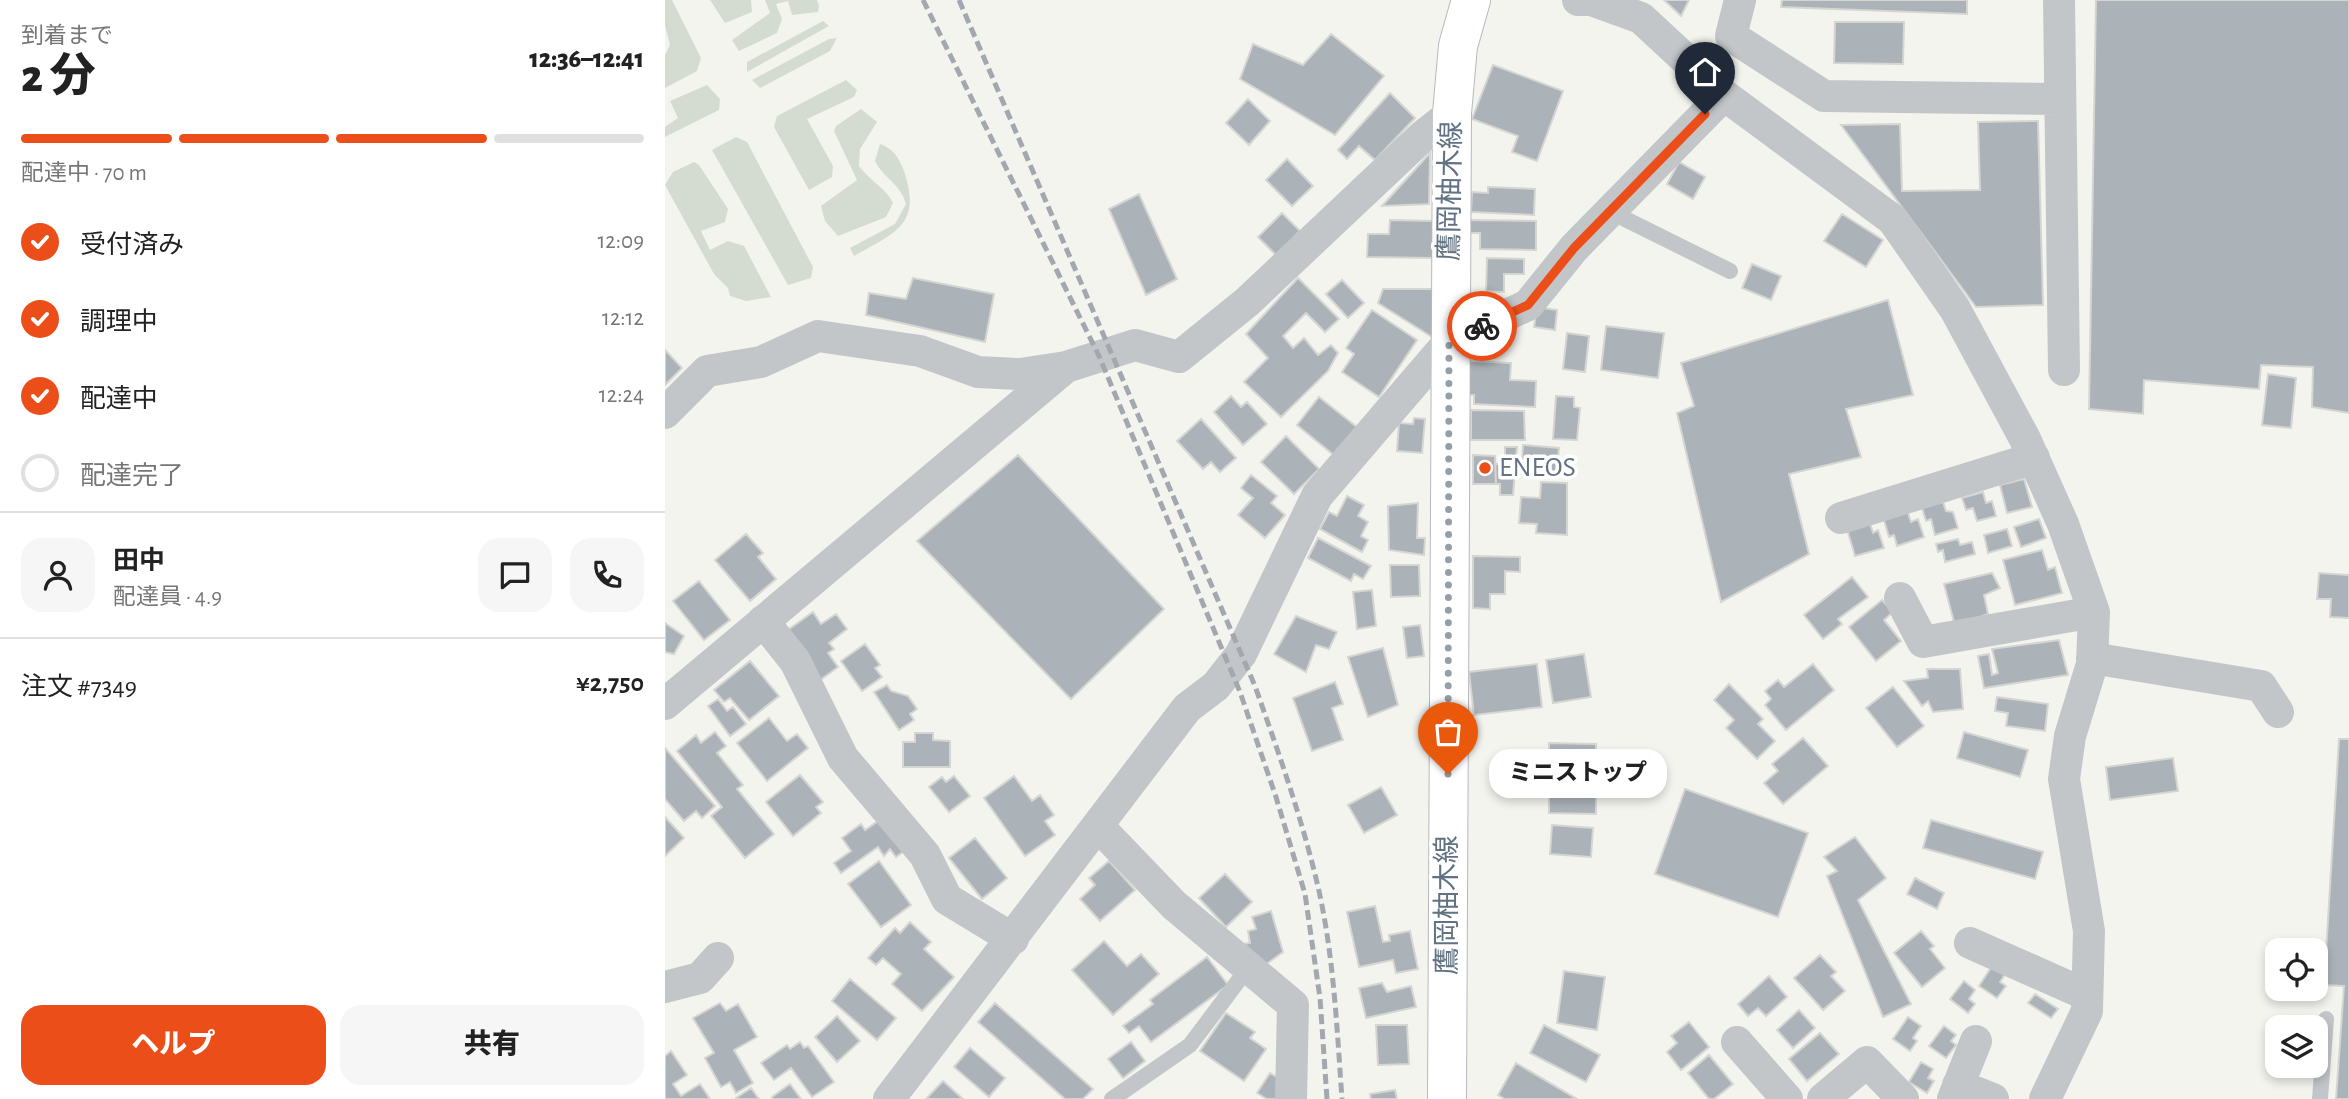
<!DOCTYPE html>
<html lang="ja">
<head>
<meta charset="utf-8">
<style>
  body { margin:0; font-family:"Alegreya Sans","Noto Sans JP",sans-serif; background:#f6f6f6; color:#222; height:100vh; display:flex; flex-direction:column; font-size:26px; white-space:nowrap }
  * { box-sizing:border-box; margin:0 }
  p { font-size:23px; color:#767676 }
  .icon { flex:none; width:38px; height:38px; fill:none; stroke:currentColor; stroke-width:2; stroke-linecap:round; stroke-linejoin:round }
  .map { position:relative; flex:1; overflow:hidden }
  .sheet { display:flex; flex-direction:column; background:#fff; width:665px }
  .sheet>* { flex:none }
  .buttons { position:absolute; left:1600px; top:938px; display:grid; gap:14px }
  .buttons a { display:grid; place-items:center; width:63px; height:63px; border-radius:14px; background:#fff; box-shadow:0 4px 10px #0003; font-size:35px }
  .pin { position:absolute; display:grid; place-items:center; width:60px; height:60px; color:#fff; margin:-72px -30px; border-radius:50% 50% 50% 0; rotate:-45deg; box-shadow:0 0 7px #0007 }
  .pin .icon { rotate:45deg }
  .courier { position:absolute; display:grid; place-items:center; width:70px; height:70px; margin:-35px; border:5px solid #eb4e18; border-radius:50%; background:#fff; color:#222; box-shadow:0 2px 9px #0007 }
  .bubble { position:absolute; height:49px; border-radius:21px; background:#fff; box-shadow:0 4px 10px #0003; font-size:23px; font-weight:800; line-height:49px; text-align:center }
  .summary em { font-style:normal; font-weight:800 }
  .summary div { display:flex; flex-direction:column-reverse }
  .summary { display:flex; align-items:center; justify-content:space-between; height:119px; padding:0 21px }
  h1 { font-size:46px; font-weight:800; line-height:52px }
  .bar { display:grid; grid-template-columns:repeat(4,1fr); gap:10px 7px; align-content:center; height:84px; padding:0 21px }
  .bar i { height:9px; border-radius:5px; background:#e0e0e0 }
  .bar .active { background:#eb4e18 }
  .bar p { grid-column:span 4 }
  .line { display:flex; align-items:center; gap:18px; padding:0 21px; border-top:2px solid #e0e0e0 }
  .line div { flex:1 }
  .round { display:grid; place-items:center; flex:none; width:74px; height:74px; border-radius:21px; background:#f6f6f6 }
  ol { padding:0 21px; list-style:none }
  li { display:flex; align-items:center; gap:21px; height:77px }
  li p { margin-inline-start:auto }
  li .icon { padding:7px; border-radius:50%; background:#eb4e18; color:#fff; stroke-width:4 }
  li:last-child { color:#767676 }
  li i { width:38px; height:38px; border:4px solid #e0e0e0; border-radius:50% }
  .action { display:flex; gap:14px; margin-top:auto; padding:14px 21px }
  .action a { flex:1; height:80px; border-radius:21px; background:#eb4e18; color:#fff; font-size:28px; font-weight:800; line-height:80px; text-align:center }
  .action a+a { background:#f6f6f6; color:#222 }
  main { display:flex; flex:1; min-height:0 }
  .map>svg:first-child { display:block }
  .green { fill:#d4dbd0 }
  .building { fill:#abb2b8; stroke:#d5d5d2; stroke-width:2 }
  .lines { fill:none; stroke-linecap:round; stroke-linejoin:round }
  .secondary-casing { stroke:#b5b9be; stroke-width:40 }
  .lane { stroke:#c3c6c9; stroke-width:16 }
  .street { stroke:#c3c6c9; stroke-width:32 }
  .secondary { stroke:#fff; stroke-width:38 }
  .rail { stroke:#a2a8ae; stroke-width:5; stroke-dasharray:10 5; stroke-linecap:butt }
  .done { stroke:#94a0a8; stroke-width:7; stroke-dasharray:0 12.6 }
  .route { stroke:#eb4e18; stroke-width:9 }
  .poi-dot { fill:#eb4e18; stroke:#fff; stroke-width:2.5 }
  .labels { text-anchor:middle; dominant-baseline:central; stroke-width:7; stroke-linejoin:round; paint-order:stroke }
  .street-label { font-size:28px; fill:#617282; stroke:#fff }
  .poi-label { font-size:28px; fill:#617282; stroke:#fff; text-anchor:start }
</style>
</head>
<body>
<main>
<section class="sheet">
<div class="summary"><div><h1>2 分</h1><p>到着まで</p></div><em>12:36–12:41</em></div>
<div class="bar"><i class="active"></i><i class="active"></i><i class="active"></i><i></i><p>配達中 · 70 m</p></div>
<ol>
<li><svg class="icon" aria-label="check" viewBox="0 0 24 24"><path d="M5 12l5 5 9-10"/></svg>受付済み<p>12:09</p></li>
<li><svg class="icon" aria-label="check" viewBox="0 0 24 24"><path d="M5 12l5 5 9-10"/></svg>調理中<p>12:12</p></li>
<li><svg class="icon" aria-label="check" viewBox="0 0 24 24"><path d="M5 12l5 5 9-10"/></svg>配達中<p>12:24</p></li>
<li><i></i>配達完了</li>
</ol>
<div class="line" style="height:126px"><a class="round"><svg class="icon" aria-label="person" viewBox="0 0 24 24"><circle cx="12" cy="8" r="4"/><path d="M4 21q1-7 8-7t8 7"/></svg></a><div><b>田中</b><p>配達員 · 4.9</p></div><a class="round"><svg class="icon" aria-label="chat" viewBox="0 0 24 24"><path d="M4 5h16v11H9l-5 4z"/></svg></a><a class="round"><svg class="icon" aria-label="phone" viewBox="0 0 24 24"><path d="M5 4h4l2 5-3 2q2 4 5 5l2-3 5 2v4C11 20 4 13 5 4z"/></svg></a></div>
<div class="line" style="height:91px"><div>注文 #7349</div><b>¥2,750</b></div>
<div class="action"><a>ヘルプ</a><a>共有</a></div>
</section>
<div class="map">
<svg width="1684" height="1099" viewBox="0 0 1684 1099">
  <rect width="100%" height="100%" fill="#f4f4ef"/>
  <path class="green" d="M0,0H7L36,58L32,71L0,88V55L5,45L0,25Z
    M45,0H86L87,12L60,23Z
    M100,0H152L154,6L153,12L127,15L123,1L111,4L117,19L112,33L74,51L67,40L105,13Z
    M158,21L164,26L82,72V62Z
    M172,38L165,51L95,88L87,80L164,39Z
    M181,80L192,90L189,97L142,119L168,166L167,177L144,190L109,127L112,116Z
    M42,85L55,99L54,110L0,137V127L13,118L5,101Z
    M196,109L212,122L195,149L194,166C204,180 221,188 228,203L221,217L173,236L160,221L156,206L192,180L169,131L171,126Z
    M71,137L82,142L148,267L146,278L123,285L47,150Z
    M215,144C229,149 234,158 239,171C257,225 231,232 189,256L185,248L230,224L241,204C236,184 219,179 210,161Z
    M29,162L34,165L63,209L60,222L36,231L45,250L63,241L79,246L106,297L81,301L65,296L63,288L49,274L0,185L8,172Z"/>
  <path class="building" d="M999,0H1024L1016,16Z
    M1117,0H1302V14L1116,7Z
    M1431,0H1684V413L1647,407L1648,367L1596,365L1594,389L1479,380L1478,414L1424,409Z
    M1170,22H1239L1238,64L1169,63Z
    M666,34L719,76L670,135L575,79L588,44L638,65Z
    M828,65L898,91L872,161L847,152L853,136L807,119Z
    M725,93L750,118L710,160L694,146L682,159L673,150Z
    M583,99L605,121L584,145L561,123Z
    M1373,121L1378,305L1311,307L1176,125L1235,124L1237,191L1315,190L1313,122Z
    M765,153L764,204L717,206Z
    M622,159L648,186L627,206L601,180Z
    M1014,162L1040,177L1028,199L1002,184Z
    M823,187L870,189L869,215L806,212L807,192L823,193Z
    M474,194L512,279L481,295L444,209Z
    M617,213L635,231L611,255L593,237Z
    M1177,214L1218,240L1201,267L1159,241Z
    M725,220L769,221L768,258L702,257L703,234H724Z
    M804,220L871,221V250L815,249V233H803Z
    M822,258L859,259V274H839V292L821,291Z
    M1087,264L1116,276L1106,300L1077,288Z
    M248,278L329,294L320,342L201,315L204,293L241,299Z
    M633,278L674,319L660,332L641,313L618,336L628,348L639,338L653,355L666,345L673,353L663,371L616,417L579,382L603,358L581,334Z
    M677,280L699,303L683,318L661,294Z
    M718,289H767V337L713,303Z
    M1223,300L1248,395L1181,409L1196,457L1124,474L1144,554L1056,602L1012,413L1029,406L1016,363Z
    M872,307L892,310L890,330L869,327Z
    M707,310L752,340L714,397L677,372L689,354L681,348Z
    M941,326L999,333L993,378L936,370Z
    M902,333L924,336L920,372L898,369Z
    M0,350L17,368L0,385Z
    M804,361L846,363L845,380L871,381L870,407L809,404V395H803Z
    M1603,374L1631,378L1626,428L1597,425Z
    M566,396L576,407L582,402L602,424L578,445L549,412Z
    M891,396L909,397V407L915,408L912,440L888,439Z
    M654,397L693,428L670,456L632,425Z
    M806,410L859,411L860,440H806Z
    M749,418L760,419L757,453L732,451L734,423L748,424Z
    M536,419L571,458L555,472L546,462L538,469L512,441Z
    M621,436L654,469L629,494L596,462Z
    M858,445L894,448L891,476L856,474Z
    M840,447H852L848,495H835V484H831L830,464H840Z
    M353,455L499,609L406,699L252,541Z
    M808,455L830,456L831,484H808Z
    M586,475L612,496L606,503L620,515L600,538L573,515L588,498L576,488Z
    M1359,479L1367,507L1342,513L1335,485Z
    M876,482L902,483V535L871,533L872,524L854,523L856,497L875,498Z
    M1318,492L1321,503L1327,501L1331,516L1312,521L1308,508L1301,510L1297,498Z
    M682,496L699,505L693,516L703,522L696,536L703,540L697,552L655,529L664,512L672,516Z
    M1278,502L1281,511L1288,512L1293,528L1270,535L1266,519L1261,521L1257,508Z
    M753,503L752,538H760L759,555L724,550L723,506Z
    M1242,510L1246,522L1253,519L1259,537L1232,546L1229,535L1224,537L1218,517Z
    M1374,519L1381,538L1356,547L1349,527Z
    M1205,523L1208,533L1213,530L1219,548L1190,556L1182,529Z
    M1342,529L1347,546L1323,553L1319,535Z
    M81,534L98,553L93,557L111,579L85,601L50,560Z
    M653,538L706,566L698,579L689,574L686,581L643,558Z
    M1293,539L1295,545L1307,542L1310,554L1280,562L1278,550L1273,552L1271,544Z
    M1377,550L1383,570L1390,567L1397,593L1350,605L1338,560Z
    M808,556L855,557V572L840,571V594H825V609L808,608Z
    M725,565H754L755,596L726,597Z
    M1327,573L1335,588L1319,595L1323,614L1290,626L1279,584Z
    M1654,573L1684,575V618L1665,617L1666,599H1652Z
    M1187,577L1203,597L1173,619L1177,624L1158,639L1139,615Z
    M34,581L65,620L39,640L8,601Z
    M707,590L711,626L692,629L688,592Z
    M1217,600L1228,612L1219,620L1236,641L1211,661L1184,627Z
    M148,612L156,624L171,614L182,629L164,643L169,649L163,653L173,667L151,683L116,635Z
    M631,616L672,632L664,649L651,645L641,672L609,654Z
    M0,623L19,636L9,654L0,652Z
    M755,625L759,656L742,658L738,627Z
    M1394,640L1403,675L1319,688L1313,656L1324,654L1327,675L1333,673L1327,649Z
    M200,644L215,665L210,668L217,677L197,691L176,661Z
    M718,648L733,705L703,717L683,657Z
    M919,654L926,697L888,703L881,660Z
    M85,661L114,696L84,720L65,698L59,702L49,690Z
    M872,664L877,707L809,715L804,672Z
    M1148,664L1169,690L1121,730L1100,705L1106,699L1100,691L1113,680L1119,687Z
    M1262,669H1295L1298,709L1268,712L1263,701L1257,706L1239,681L1263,678Z
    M670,682L678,704L667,708L678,740L647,751L628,698Z
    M1064,684L1098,719L1093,724L1110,741L1092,759L1061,728L1069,720L1049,700Z
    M222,685L226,691L243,696L252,709L245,714L249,720L234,730L209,692Z
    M1228,687L1259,726L1232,747L1201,708Z
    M1332,697L1383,704L1380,731L1341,726L1343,713L1330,711Z
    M53,699L62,711L68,707L81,724L65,736L43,706Z
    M104,718L122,741L132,734L143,748L102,781L72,743Z
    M50,732L61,746L52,753L78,785L72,789L109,834L80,858L46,816L57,807L12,751L31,735L36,743Z
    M1299,732L1363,750L1355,777L1292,758Z
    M250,733H268V740L285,741V767H238V742H250Z
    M1138,738L1163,766L1118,804L1099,783L1113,771L1107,764Z
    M1674,739H1684V1099H1671L1679,986L1659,985Z
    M884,743L931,744V814L884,813Z
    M0,748L50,806L37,818L31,811L19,821L0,799Z
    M1508,758L1513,791L1445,800L1441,767Z
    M135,775L158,802L151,807L156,813L128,836L101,802Z
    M289,776L305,796L284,812L264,787L277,777L281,782Z
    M349,776L367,801L375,795L389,815L380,821L390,835L360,856L319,798Z
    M716,787L732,815L699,833L683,805Z
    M1020,789L1143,833L1113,917L990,874Z
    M0,817L19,838L0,856Z
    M219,817L242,849L231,857L225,849L219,856L213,847L176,873L169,863L186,851L177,838L196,824L200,830Z
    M1266,820L1378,852L1370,879L1258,848Z
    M887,825L928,828L926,857L885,854Z
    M1190,837L1221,878L1193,900L1246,1004L1218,1017L1162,876L1172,871L1159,857Z
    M310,838L342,878L317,899L284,858Z
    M214,861L246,905L216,927L183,884Z
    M444,861L470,890L435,921L415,899L430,885L424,878Z
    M560,874L587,902L561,927L534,898Z
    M1250,878L1279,893L1272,909L1242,894Z
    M710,906L718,942L725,941L724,935L745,931L753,969L731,973L728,960L694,967L682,912Z
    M606,911L618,952L600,965L579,944L585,943L583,931L591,929L587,917Z
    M245,922L266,942L259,949L289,977L257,1011L227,984L236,974L218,958L211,965L203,958L230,928L235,933Z
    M1256,931L1269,946L1265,949L1280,968L1257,987L1229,953Z
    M439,941L462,966L476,954L494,974L448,1015L407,970Z
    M1155,955L1171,972L1166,976L1180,991L1158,1010L1129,978Z
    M542,957L563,985L486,1042L474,1026L464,1033L458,1026L488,1004L485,1000Z
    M1329,963L1342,971L1335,982L1341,986L1332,998L1314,986Z
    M899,971L940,977L932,1030L892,1023Z
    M1104,976L1122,997L1101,1016L1093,1008L1083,1016L1073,1004Z
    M185,979L231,1018L212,1040L167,1001Z
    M1299,981L1310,990L1304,999L1310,1004L1303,1013L1285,999Z
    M717,983L722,992L746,986L751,1007L701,1018L694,988Z
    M1370,994L1393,1009L1386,1018L1363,1003Z
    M55,1003L61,1011L73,1004L92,1037L69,1050L88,1083L71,1093L65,1082L56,1087L40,1058L49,1053L28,1018Z
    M330,1003L428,1089L418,1099H400L313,1022Z
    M1134,1010L1150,1028L1128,1048L1112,1030Z
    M561,1013L590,1032L585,1038L601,1049L579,1081L535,1051Z
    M172,1016L195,1041L172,1062L150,1037Z
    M1243,1017L1256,1026L1248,1038L1252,1041L1245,1051L1228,1039Z
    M1024,1022L1044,1047L1016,1070L1002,1052L1012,1043L1006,1036Z
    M711,1025H742L744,1064L713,1065Z
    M879,1025L935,1055L921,1082L865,1053Z
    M1279,1026L1291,1035L1286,1041L1291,1045L1281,1058L1264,1046Z
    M1155,1033L1174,1054L1142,1081L1124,1059Z
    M135,1042L139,1048L143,1046L169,1082L147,1097L126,1068L109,1080L96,1063L122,1045L125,1049Z
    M466,1042L480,1061L458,1078L443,1059Z
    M305,1048L340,1078L324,1097L289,1067Z
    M6,1051L22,1075L8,1084L16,1096L35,1084L45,1099H0V1056Z
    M1044,1055L1068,1084L1049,1099H1044L1023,1073Z
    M1256,1062L1268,1069L1263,1078L1269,1081L1262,1093L1244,1082Z
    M851,1063L912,1099H840L833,1095Z
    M605,1073L615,1079L613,1099H602L592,1093Z
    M278,1081L298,1099H261Z
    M125,1084L136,1099H108L107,1097Z
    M86,1088L94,1099H72L71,1098Z
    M730,1090L732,1099H706L705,1094Z"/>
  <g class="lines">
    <defs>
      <path id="secondary" d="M782,1099L787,113L793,46L806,0"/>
    </defs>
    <use href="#secondary" class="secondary-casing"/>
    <path class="lane" d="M944,211L1065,271
      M447,1099L525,1045L583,968
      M1655,1099L1661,1019"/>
    <path class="street" d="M913,0H926L976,18L1059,95L1228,220L1290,309L1360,439L1398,524L1429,612L1427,664L1405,736L1399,779L1424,931L1422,1011L1380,1099
      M1075,0L1066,36L1159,96L1395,99
      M1394,0L1399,370
      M0,413L42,371L96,362L153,336L255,351L313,372L355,374L401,367L470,345L514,357L582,302L759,135L787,113
      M1176,518L1369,458
      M1235,598L1258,642L1429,612
      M98,621L130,661L178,758L260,855L282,899L348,939
      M1427,658L1596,686L1613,712
      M0,704L401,367
      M433,826L509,905L628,1005L626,1099
      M1305,943L1422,995
      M0,987L35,978L53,958
      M1072,1042L1122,1099
      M1293,1085L1328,1099
      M224,1099L522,708L551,686L576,654L652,496L784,342L863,305L909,248L1059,95
      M1158,1099L1202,1062L1238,1099
      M1288,1099L1311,1041"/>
    <use href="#secondary" class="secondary"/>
    <path class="rail" d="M258,0L434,356L575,692L611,797L640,894L655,998L662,1099
      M294,0L590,686C614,754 638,821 654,891C669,959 672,1030 677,1099"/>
  </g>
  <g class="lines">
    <path class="done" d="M783,774L784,342L817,326"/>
    <path class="route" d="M817,326L863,305L909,248L1040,114"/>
  </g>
  <circle class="poi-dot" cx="820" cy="468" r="7"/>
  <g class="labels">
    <g class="street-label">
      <text transform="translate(786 191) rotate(-89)">鷹岡柚木線</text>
      <text transform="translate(783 905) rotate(-90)">鷹岡柚木線</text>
    </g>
    <g class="poi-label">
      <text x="834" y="468">ENEOS</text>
    </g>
  </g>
</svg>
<div class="buttons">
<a><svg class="icon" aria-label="locate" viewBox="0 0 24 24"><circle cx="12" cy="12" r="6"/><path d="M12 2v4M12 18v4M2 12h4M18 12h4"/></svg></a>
<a><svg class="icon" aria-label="layers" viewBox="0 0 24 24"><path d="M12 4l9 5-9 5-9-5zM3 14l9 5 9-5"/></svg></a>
</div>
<div class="pin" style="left:783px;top:774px;background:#ea580c"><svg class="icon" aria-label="bag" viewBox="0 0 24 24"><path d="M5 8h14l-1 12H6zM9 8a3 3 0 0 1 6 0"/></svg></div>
<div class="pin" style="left:1040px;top:114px;background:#1f2937"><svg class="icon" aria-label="home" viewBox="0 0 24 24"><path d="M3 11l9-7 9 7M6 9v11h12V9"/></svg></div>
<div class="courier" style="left:817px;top:326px"><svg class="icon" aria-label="bike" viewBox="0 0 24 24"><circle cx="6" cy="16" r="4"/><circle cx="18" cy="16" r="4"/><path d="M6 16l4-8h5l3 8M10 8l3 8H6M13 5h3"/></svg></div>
<div class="bubble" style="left:824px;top:749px;width:178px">ミニストップ</div>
</div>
</main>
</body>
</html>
